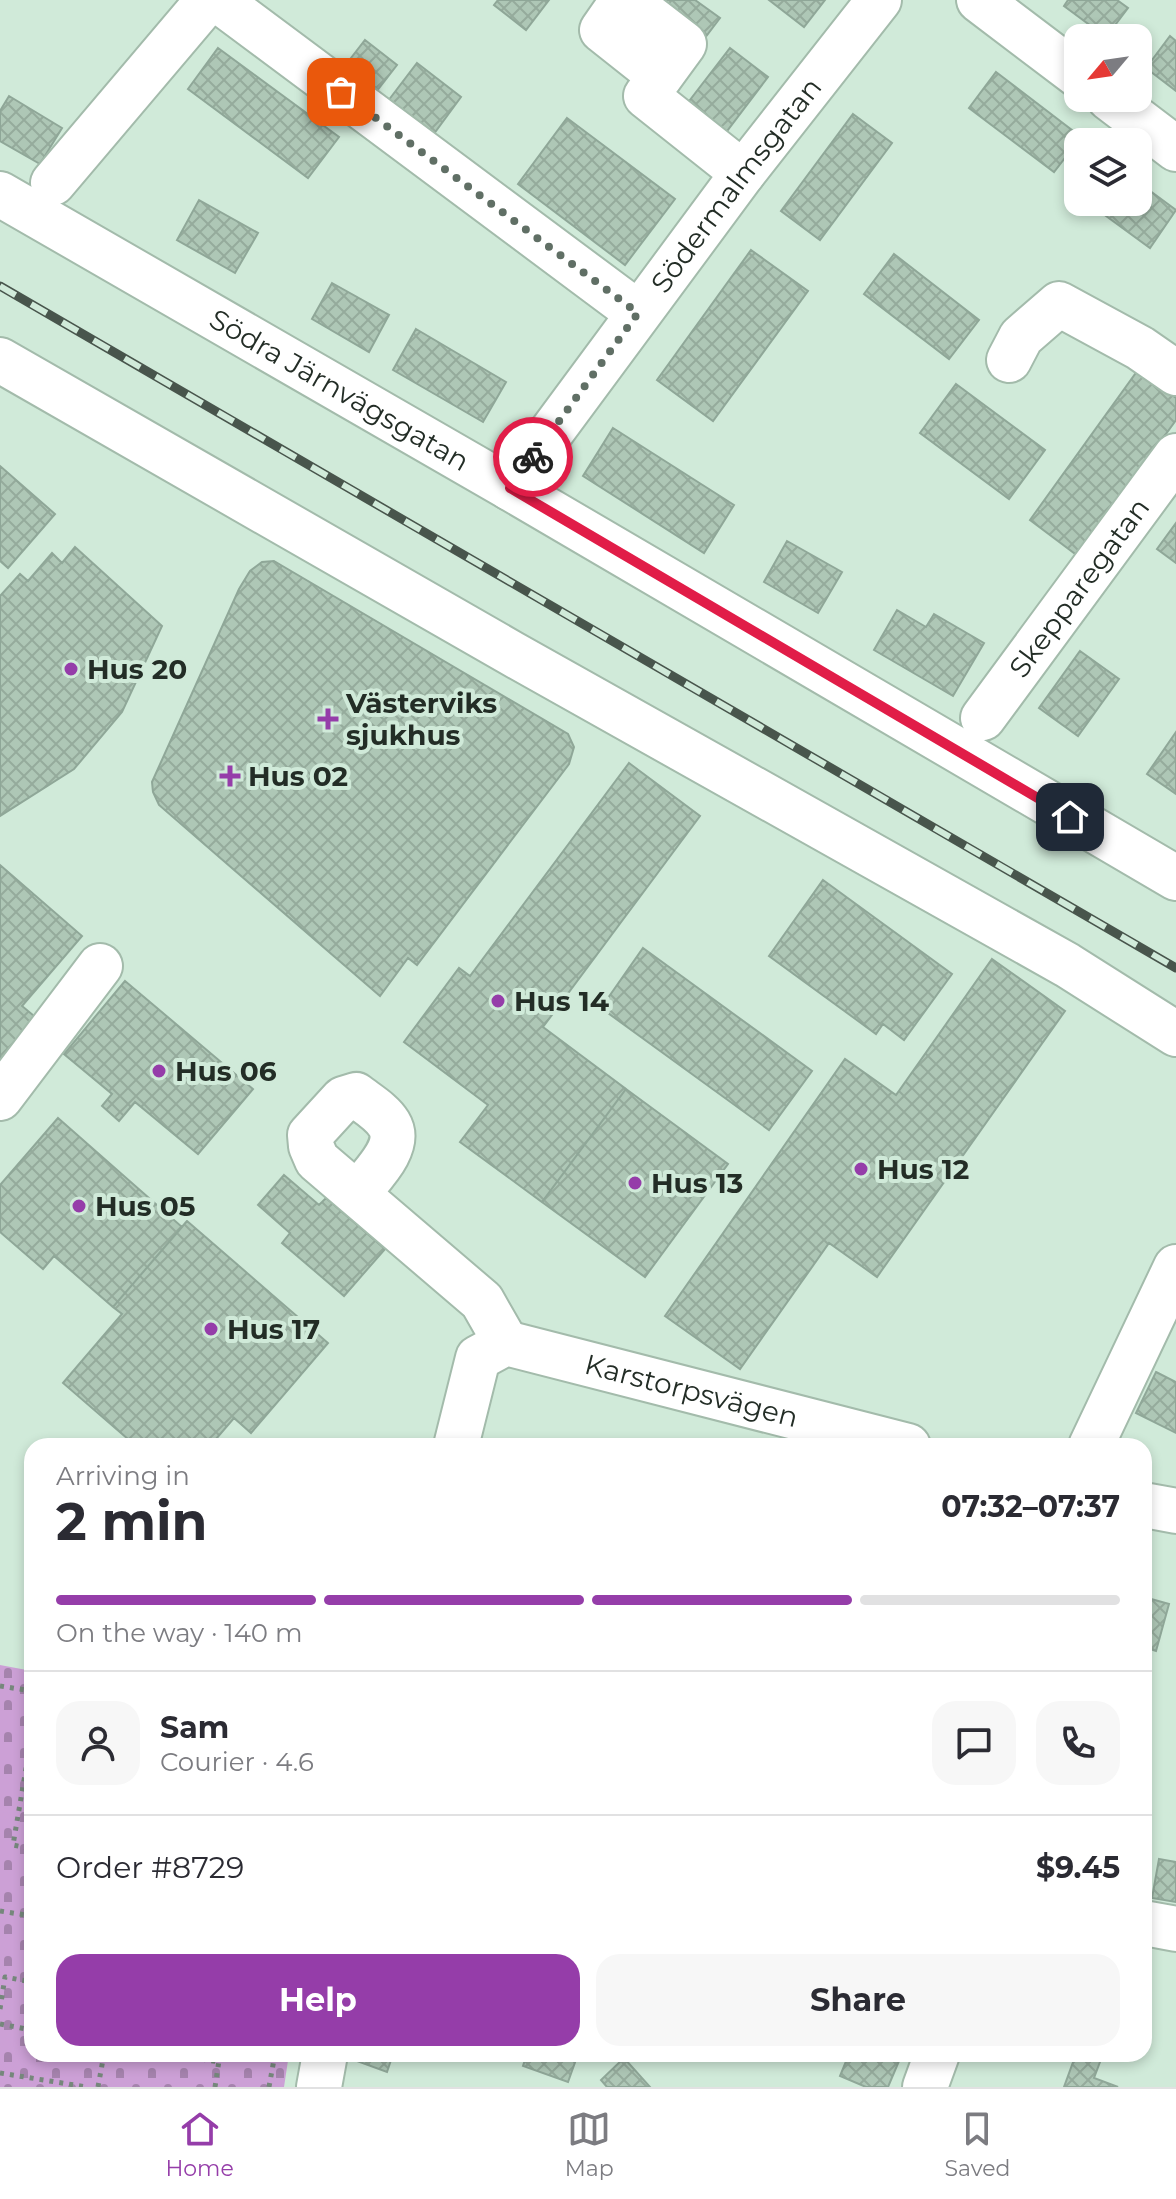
<!DOCTYPE html>
<html lang="en">
<head>
<meta charset="utf-8">
<style>
  body { margin:0; font-family:Montserrat,sans-serif; background:#f7f7f7; color:#2b2b33; height:100vh; display:flex; flex-direction:column; font-size:30px; white-space:nowrap }
  * { box-sizing:border-box; margin:0 }
  p { font-size:26px; color:#7c7c81 }
  .icon { flex:none; width:44px; height:44px; fill:none; stroke:currentColor; stroke-width:2; stroke-linecap:round; stroke-linejoin:round }
  .map { position:relative; flex:1; overflow:hidden }
  .drawer { position:absolute; left:24px; top:1438px; width:1128px; height:624px; display:flex; flex-direction:column; background:#fff; border-radius:24px; box-shadow:0 4px 12px #0003 }
  .drawer>* { flex:none }
  .needle { width:52px; rotate:241deg }
  .controls { position:absolute; left:1064px; top:24px; display:grid; gap:16px }
  .controls a { display:grid; place-items:center; width:88px; height:88px; border-radius:16px; background:#fff; box-shadow:0 4px 12px #0003; font-size:40px }
  .pin { position:absolute; display:grid; place-items:center; width:68px; height:68px; color:#fff; margin:-34px; border-radius:16px; box-shadow:0 4px 12px #0006 }
  .courier { position:absolute; display:grid; place-items:center; width:80px; height:80px; margin:-40px; border:6px solid #e11d48; border-radius:50%; background:#fff; color:#222; box-shadow:0 2px 10px #0007 }
  .headline em { font-style:normal; font-weight:700 }
  .headline div { display:flex; flex-direction:column-reverse }
  .headline { display:flex; align-items:center; justify-content:space-between; height:136px; padding:0 32px }
  h1 { font-size:52px; font-weight:700; line-height:60px }
  .bar { display:grid; grid-template-columns:repeat(4,1fr); gap:12px 8px; align-content:center; height:96px; padding:0 32px }
  .bar i { height:10px; border-radius:6px; background:#e1e1e2 }
  .bar .on { background:#953da9 }
  .bar p { grid-column:span 4 }
  .line { display:flex; align-items:center; gap:20px; padding:0 32px; border-top:2px solid #e1e1e2 }
  .line div { flex:1 }
  .round { display:grid; place-items:center; flex:none; width:84px; height:84px; border-radius:24px; background:#f7f7f7 }
  .button { display:flex; gap:16px; margin-top:auto; padding:16px 32px }
  .button a { flex:1; height:92px; border-radius:24px; background:#953da9; color:#fff; font-size:32px; font-weight:700; line-height:92px; text-align:center }
  .button a+a { background:#f7f7f7; color:#2b2b33 }
  .dock { display:flex; justify-content:space-around; align-items:center; height:112px; border-top:2px solid #e1e1e2; background:#fff; font-size:22px; color:#7c7c81 }
  .dock a { display:grid; justify-items:center; gap:4px }
  .dock .on { color:#953da9 }
  .map>svg:first-child { display:block }
  .cemetery { fill:url(#cemetery-stones) }
  .building { fill:url(#building-cross-hatch); stroke:#8fa798; stroke-width:2 }
  .lines { fill:none; stroke-linecap:round; stroke-linejoin:round }
  .minor-casing { stroke:#a3bbab; stroke-width:48 }
  .path { stroke:#75877b; stroke-width:5; stroke-dasharray:4 6; stroke-linecap:butt }
  .minor { stroke:#fff; stroke-width:44 }
  .rail-casing { stroke:#48554c; stroke-width:9 }
  .rail { stroke:#d0ead9; stroke-width:6; stroke-dasharray:18; stroke-linecap:butt }
  .done { stroke:#606f65; stroke-width:8; stroke-dasharray:0 14.4 }
  .route { stroke:#e11d48; stroke-width:10 }
  .poi-dot { fill:#953da9; stroke:#d0ead9; stroke-width:3 }
  .labels { text-anchor:middle; dominant-baseline:central; stroke-width:8; stroke-linejoin:round; paint-order:stroke }
  .street-label { font-size:28px; fill:#232d26; stroke:#d0ead9 }
  .poi-label { font-size:28px; font-weight:bold; fill:#232d26; stroke:#d0ead9; text-anchor:start }
</style>
</head>
<body>
<div class="map">
<svg width="1176" height="2087" viewBox="0 0 1176 2087">
  <defs>
    <pattern id="cemetery-stones" width="16" height="16" patternUnits="userSpaceOnUse" patternTransform="scale(2)"><rect width="16" height="16" fill="#cca0d6"/><path d="M2 7V4a2 2 0 0 1 4 0v3zM10 15v-3a2 2 0 0 1 4 0v3z" fill="#a583ad"/></pattern>
    <pattern id="building-cross-hatch" width="8" height="8" patternUnits="userSpaceOnUse" patternTransform="scale(2)"><rect width="8" height="8" fill="#aec7b6"/><path d="M0 0l8 8M0 8l8-8" fill="none" stroke="#95ab9c"/></pattern>
  </defs>
  <rect width="100%" height="100%" fill="#d0ead9"/>
  <path class="cemetery" d="M0,1665L32,1671V2054H289L284,2087H0Z"/>
  <path class="building" d="M498,0H549L526,30L494,5Z
    M643,0H695L720,18L701,43Z
    M769,0H825L804,27Z
    M1068,0H1117L1128,8L1106,37L1064,6Z
    M1170,36L1176,41V91L1146,68Z
    M365,40L397,65L376,92L344,67Z
    M218,48L339,137L308,178L188,89Z
    M730,48L768,77L721,139L683,109Z
    M417,63L461,97L433,135L388,101Z
    M996,72L1081,137L1054,172L969,108Z
    M9,96L62,128L40,164L0,141V111Z
    M853,114L892,143L820,240L781,211Z
    M567,118L675,199L625,265L518,184Z
    M1138,182L1176,210L1150,248L1091,205L1093,202H1138Z
    M199,200L258,233L235,273L177,240Z
    M751,250L808,291L713,421L657,380Z
    M894,254L979,320L949,359L864,294Z
    M332,283L389,315L369,352L312,319Z
    M416,329L506,382L483,422L393,370Z
    M1138,370L1176,398V420L1078,556L1030,520Z
    M956,384L1045,450L1009,499L920,433Z
    M613,428L734,505L704,553L583,476Z
    M0,466L55,514L8,568L0,561Z
    M1176,523V563L1157,549Z
    M787,541L842,572L818,613L764,582Z
    M75,547L162,626L122,712L74,769L0,816V596L20,574L28,581L52,553L62,563Z
    M274,561L568,734L574,747L569,764L417,965L408,958L380,996L159,805L153,792L152,782L239,589L250,571L262,562Z
    M897,610L926,627L934,614L984,643L953,696L874,650Z
    M1080,651L1119,679L1078,736L1039,708Z
    M1176,732V794L1147,774Z
    M629,763L700,816L543,1027L626,1089L542,1202L460,1142L488,1105L404,1042L459,968L470,976Z
    M0,865L82,936L22,1006L40,1021L4,1063L0,1059Z
    M823,880L952,974L904,1040L883,1024L876,1034L769,956Z
    M643,948L812,1071L769,1130L601,1008Z
    M992,959L1065,1011L877,1277L829,1243L740,1369L665,1316L845,1059L896,1095Z
    M125,981L253,1089L198,1154L135,1102L119,1121L102,1106L112,1094L64,1054Z
    M626,1089L728,1164L645,1277L542,1202Z
    M58,1118L182,1227L113,1307L54,1256L43,1269L0,1232V1185Z
    M284,1175L319,1205L326,1198L385,1249L344,1296L282,1243L290,1233L258,1205Z
    M187,1221L328,1343L251,1433L234,1418L210,1446H136L63,1383L122,1314L113,1307Z
    M1156,1372L1176,1382V1433L1136,1413Z
    M511,1440L534,1446H510Z
    M1144,1597L1169,1604L1156,1651L1144,1647Z
    M1159,1859L1176,1862V1902L1152,1898Z
    M356,2054H393L387,2072L354,2060Z
    M527,2054H578L568,2082L523,2066Z
    M849,2054H902L888,2087H866L840,2076Z
    M1076,2054H1103L1094,2078L1118,2087H1064Z
    M624,2058L650,2087H607L601,2080Z"/>
  <g class="lines">
    <defs>
      <g id="minor">
        <path d="M218,0L638,313"/>
        <path d="M623,0L602,30L660,76"/>
        <path d="M627,0L684,44L646,96L743,173"/>
        <path d="M979,0L1078,75"/>
        <path d="M1109,98L1176,149"/>
        <path d="M53,183L208,0"/>
        <path id="s1" d="M0,194L510,488L1176,878"/>
        <path d="M0,360L511,653L1067,965L1176,1034"/>
        <path d="M1009,360L1021,337L1059,304L1140,348L1176,373"/>
        <path id="s2" d="M510,488L743,173L879,0"/>
        <path id="s3" d="M983,718L1176,456"/>
        <path d="M0,1098L100,966"/>
        <path d="M357,1194C370,1177 403,1147 389,1124C382,1112 366,1103 356,1095L343,1099L310,1135L311,1146L317,1160L482,1301L506,1343"/>
        <path id="s4" d="M456,1446L478,1358L506,1343L908,1446"/>
        <path d="M1091,1446L1176,1267"/>
        <path d="M1144,1505L1176,1511"/>
        <path d="M1144,1923L1176,1929"/>
        <path d="M319,2087L325,2054"/>
        <path d="M925,2087L937,2054"/>
      </g>
    </defs>
    <use href="#minor" class="minor-casing"/>
    <path class="path" d="M0,1686L32,1691
      M32,1752L29,1751L13,1845L32,1849
      M0,1911L32,1916
      M0,2009L5,1977L32,1982
      M0,2024L32,2030
      M172,2054L219,2062
      M0,2073L87,2087
      M98,2087L104,2054
      M215,2087L220,2054
      M269,2087L275,2054"/>
    <use href="#minor" class="minor"/>
    <defs>
      <path id="rail" d="M0,286L1176,968"/>
    </defs>
    <use href="#rail" class="rail-casing"/>
    <use href="#rail" class="rail"/>
  </g>
  <g class="lines">
    <path class="done" d="M341,92L638,313L533,457"/>
    <path class="route" d="M533,457L510,488L1070,817"/>
  </g>
  <g class="poi-dot">
    <circle cx="71" cy="669" r="8"/>
    <path d="M324 707h8v8h8v8h-8v8h-8v-8h-8v-8h8z"/>
    <path d="M226 764h8v8h8v8h-8v8h-8v-8h-8v-8h8z"/>
    <circle cx="498" cy="1001" r="8"/>
    <circle cx="159" cy="1071" r="8"/>
    <circle cx="861" cy="1169" r="8"/>
    <circle cx="635" cy="1183" r="8"/>
    <circle cx="79" cy="1206" r="8"/>
    <circle cx="211" cy="1329" r="8"/>
  </g>
  <g class="labels">
    <g class="street-label">
      <text stroke="none"><textPath href="#s2" startOffset="378">Södermalmsgatan</textPath></text>
      <text stroke="none"><textPath href="#s1" startOffset="392">Södra Järnvägsgatan</textPath></text>
      <text stroke="none"><textPath href="#s3" startOffset="162">Skepparegatan</textPath></text>
      <text stroke="none"><textPath href="#s4" startOffset="314">Karstorpsvägen</textPath></text>
    </g>
    <g class="poi-label">
      <text x="87" y="669">Hus 20</text>
      <text x="346" y="703">Västerviks<tspan x="346" dy="32">sjukhus</tspan></text>
      <text x="248" y="776">Hus 02</text>
      <text x="514" y="1001">Hus 14</text>
      <text x="175" y="1071">Hus 06</text>
      <text x="877" y="1169">Hus 12</text>
      <text x="651" y="1183">Hus 13</text>
      <text x="95" y="1206">Hus 05</text>
      <text x="227" y="1329">Hus 17</text>
    </g>
  </g>
</svg>
<div class="controls">
<a><svg class="needle" viewBox="-14 -14 28 28"><path d="M0-13l5 13h-10z" fill="#e53935"/><path d="M0 13l5-13h-10z" fill="#7c7c81"/></svg></a>
<a><svg class="icon" aria-label="layers" viewBox="0 0 24 24"><path d="M12 4l9 5-9 5-9-5zM3 14l9 5 9-5"/></svg></a>
</div>
<div class="pin" style="left:341px;top:92px;background:#ea580c"><svg class="icon" aria-label="bag" viewBox="0 0 24 24"><path d="M5 8h14l-1 12H6zM9 8a3 3 0 0 1 6 0"/></svg></div>
<div class="pin" style="left:1070px;top:817px;background:#1f2937"><svg class="icon" aria-label="home" viewBox="0 0 24 24"><path d="M3 11l9-7 9 7M6 9v11h12V9"/></svg></div>
<div class="courier" style="left:533px;top:457px"><svg class="icon" aria-label="bike" viewBox="0 0 24 24"><circle cx="6" cy="16" r="4"/><circle cx="18" cy="16" r="4"/><path d="M6 16l4-8h5l3 8M10 8l3 8H6M13 5h3"/></svg></div>
<section class="drawer">
<div class="headline"><div><h1>2 min</h1><p>Arriving in</p></div><em>07:32–07:37</em></div>
<div class="bar"><i class="on"></i><i class="on"></i><i class="on"></i><i></i><p>On the way · 140 m</p></div>
<div class="line" style="height:144px"><a class="round"><svg class="icon" aria-label="person" viewBox="0 0 24 24"><circle cx="12" cy="8" r="4"/><path d="M4 21q1-7 8-7t8 7"/></svg></a><div><b>Sam</b><p>Courier · 4.6</p></div><a class="round"><svg class="icon" aria-label="chat" viewBox="0 0 24 24"><path d="M4 5h16v11H9l-5 4z"/></svg></a><a class="round"><svg class="icon" aria-label="phone" viewBox="0 0 24 24"><path d="M5 4h4l2 5-3 2q2 4 5 5l2-3 5 2v4C11 20 4 13 5 4z"/></svg></a></div>
<div class="line" style="height:104px"><div>Order #8729</div><b>$9.45</b></div>
<div class="button"><a>Help</a><a>Share</a></div>
</section>
</div>
<nav class="dock">
<a class="on"><svg class="icon" aria-label="home" viewBox="0 0 24 24"><path d="M3 11l9-7 9 7M6 9v11h12V9"/></svg>Home</a>
<a><svg class="icon" aria-label="map" viewBox="0 0 24 24"><path d="M3 6l6-2 6 2 6-2v14l-6 2-6-2-6 2zM9 4v14M15 6v14"/></svg>Map</a>
<a><svg class="icon" aria-label="saved" viewBox="0 0 24 24"><path d="M7 4h10v16l-5-4-5 4z"/></svg>Saved</a>
</nav>
</body>
</html>
